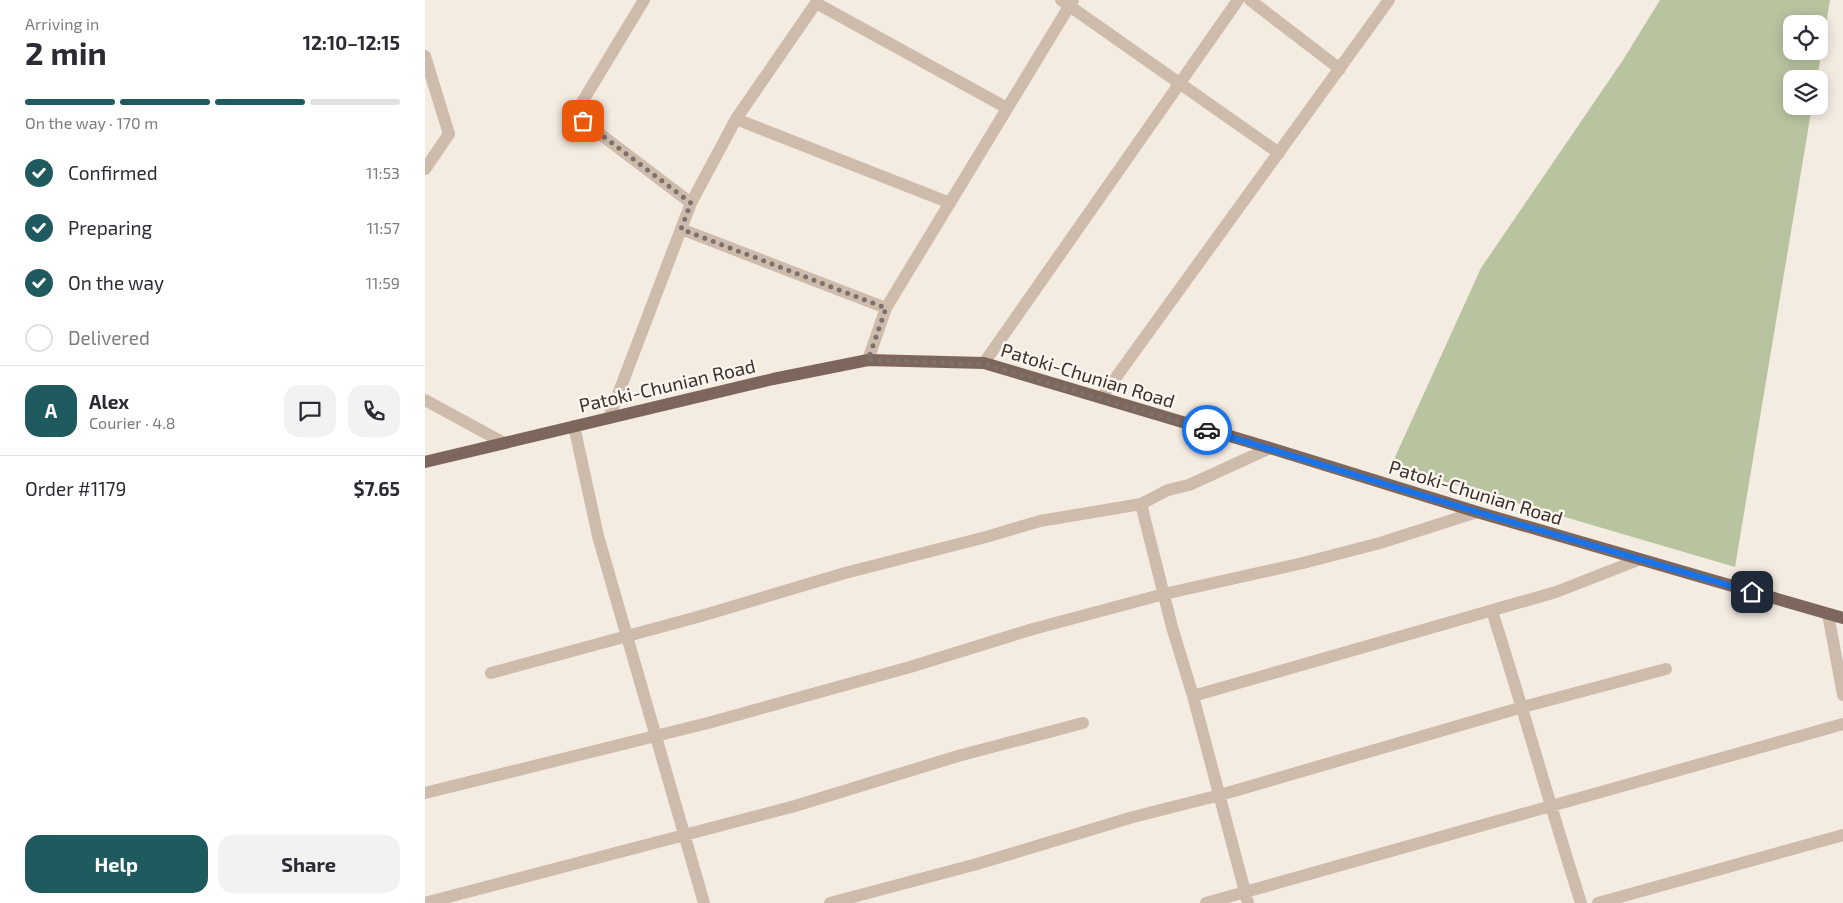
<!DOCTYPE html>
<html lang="en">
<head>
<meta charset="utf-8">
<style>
  body { margin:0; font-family:"Exo 2",sans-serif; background:#f2f2f3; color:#2b2b33; height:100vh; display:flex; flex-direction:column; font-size:19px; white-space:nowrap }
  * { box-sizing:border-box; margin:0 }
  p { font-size:16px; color:#7c7c81 }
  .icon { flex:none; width:28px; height:28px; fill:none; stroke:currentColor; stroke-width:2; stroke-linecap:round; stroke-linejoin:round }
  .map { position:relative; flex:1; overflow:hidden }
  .details { display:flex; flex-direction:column; background:#fff; width:425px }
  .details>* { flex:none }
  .fabs { position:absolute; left:1358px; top:15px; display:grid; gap:10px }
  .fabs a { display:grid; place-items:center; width:45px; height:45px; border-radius:10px; background:#fff; box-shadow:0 2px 12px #0003; font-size:25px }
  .pin { position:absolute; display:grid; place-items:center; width:42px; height:42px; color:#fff; margin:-21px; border-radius:10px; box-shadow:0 2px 8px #0006 }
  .courier { position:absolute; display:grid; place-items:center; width:50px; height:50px; margin:-25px; border:4px solid #1a73e8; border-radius:50%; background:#fff; color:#222; box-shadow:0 1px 6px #0007 }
  .headline em { font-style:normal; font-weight:700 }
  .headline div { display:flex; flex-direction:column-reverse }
  .headline { display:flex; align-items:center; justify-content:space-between; height:85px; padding:0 25px }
  h1 { font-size:32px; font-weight:700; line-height:38px }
  .bar { display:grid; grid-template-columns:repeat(4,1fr); gap:8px 5px; align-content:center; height:60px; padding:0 25px }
  .bar i { height:6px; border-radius:4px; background:#e1e1e2 }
  .bar .current { background:#1f5a5e }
  .bar p { grid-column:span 4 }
  .line { display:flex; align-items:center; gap:12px; padding:0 25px; border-top:1px solid #e1e1e2 }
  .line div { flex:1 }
  .round { display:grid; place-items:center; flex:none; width:52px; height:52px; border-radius:15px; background:#f2f2f3 }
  ol { padding:0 25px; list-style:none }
  li { display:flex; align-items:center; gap:15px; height:55px }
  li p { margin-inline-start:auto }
  li .icon { padding:5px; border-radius:50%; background:#1f5a5e; color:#fff; stroke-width:4 }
  li:last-child { color:#7c7c81 }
  li i { width:28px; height:28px; border:2px solid #e1e1e2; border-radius:50% }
  .button { display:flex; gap:10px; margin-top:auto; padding:10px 25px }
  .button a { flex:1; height:58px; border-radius:15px; background:#1f5a5e; color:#fff; font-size:20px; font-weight:700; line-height:58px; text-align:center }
  .button a+a { background:#f2f2f3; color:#2b2b33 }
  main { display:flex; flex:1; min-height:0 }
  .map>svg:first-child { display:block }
  .green { fill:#b8c4a0; fill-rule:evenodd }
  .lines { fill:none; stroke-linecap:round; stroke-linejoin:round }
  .minor { stroke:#cdbbac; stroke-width:12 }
  .major { stroke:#7d675c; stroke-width:12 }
  .done { stroke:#7c716b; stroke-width:5; stroke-dasharray:0 9 }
  .route { stroke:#1a73e8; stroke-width:6 }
  .labels { text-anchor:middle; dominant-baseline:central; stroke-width:5; stroke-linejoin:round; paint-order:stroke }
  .street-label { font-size:19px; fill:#3b302b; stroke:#fbf5ee }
</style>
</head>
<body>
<main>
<section class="details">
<div class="headline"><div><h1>2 min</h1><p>Arriving in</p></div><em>12:10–12:15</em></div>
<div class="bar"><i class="current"></i><i class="current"></i><i class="current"></i><i></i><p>On the way · 170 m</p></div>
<ol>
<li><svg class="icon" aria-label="check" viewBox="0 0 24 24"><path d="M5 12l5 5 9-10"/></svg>Confirmed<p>11:53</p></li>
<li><svg class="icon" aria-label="check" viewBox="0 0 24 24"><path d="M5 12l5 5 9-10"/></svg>Preparing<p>11:57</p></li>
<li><svg class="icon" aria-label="check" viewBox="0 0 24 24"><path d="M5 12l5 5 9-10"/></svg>On the way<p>11:59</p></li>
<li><i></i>Delivered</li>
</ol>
<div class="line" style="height:90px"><b class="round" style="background:#1f5a5e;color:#fff">A</b><div><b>Alex</b><p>Courier · 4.8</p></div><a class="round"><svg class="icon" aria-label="chat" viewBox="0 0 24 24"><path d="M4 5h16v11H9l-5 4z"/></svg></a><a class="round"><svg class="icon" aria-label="phone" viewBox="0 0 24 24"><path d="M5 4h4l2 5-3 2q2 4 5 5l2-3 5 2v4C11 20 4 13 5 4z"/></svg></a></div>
<div class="line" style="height:65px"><div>Order #1179</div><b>$7.65</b></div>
<div class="button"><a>Help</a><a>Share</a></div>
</section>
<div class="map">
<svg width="1418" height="903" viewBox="0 0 1418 903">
  <rect width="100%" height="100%" fill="#f4ebe1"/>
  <path class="green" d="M1235,0H1405L1392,79H1366V106H1387L1310,567L966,466L1056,268L1198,60ZM1366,24H1394V51H1366Z"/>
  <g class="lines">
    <path class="minor" d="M219,0L153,109L155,116L158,121L266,203
      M636,0L854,153
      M825,0L915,69
      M391,3L582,108
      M0,56L24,134L0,169
      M311,119L525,203
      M256,229L461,308
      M443,360L461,308L648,0
      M559,363L813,0
      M676,398L964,0
      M0,400L79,443
      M184,418L266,203L311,119L393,0
      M149,426L173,536L279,903
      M716,504L747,627L768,696L823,903
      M1067,611C1098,708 1125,806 1156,903
      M1403,614L1418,695
      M66,673L276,616L420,573L561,537L615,521L716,504L743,490L764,485L845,448
      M768,696L1131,592L1213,560
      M0,793L283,723L485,667L608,629L739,594L878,563L955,543L1052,512
      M0,903L370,806L533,756L658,723
      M405,903L552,864L708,817L795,795L1098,707L1241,669
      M781,903L1418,724
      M1173,903L1418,835"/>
    <path class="major" d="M0,462L348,379L443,360L559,363L845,448L1052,512L1418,618"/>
  </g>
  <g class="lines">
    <path class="done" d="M158,121L266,203L256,229L461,308L443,360L559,364L782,430"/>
    <path class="route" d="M782,430L1052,512L1327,592"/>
  </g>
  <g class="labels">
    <g class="street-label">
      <text transform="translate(663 375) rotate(17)">Patoki-Chunian Road</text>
      <text transform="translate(242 385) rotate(-13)">Patoki-Chunian Road</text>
      <text transform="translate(1051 492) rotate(17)">Patoki-Chunian Road</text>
    </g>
  </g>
</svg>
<div class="fabs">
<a><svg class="icon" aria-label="locate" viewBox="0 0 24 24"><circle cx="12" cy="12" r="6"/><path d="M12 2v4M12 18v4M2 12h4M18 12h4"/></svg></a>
<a><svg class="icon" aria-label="layers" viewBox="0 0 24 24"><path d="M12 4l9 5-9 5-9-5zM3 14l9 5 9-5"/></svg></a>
</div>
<div class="pin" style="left:158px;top:121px;background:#ea580c"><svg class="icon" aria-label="bag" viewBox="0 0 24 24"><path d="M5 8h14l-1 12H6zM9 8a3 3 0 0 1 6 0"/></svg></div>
<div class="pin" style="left:1327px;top:592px;background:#1f2937"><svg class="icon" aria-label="home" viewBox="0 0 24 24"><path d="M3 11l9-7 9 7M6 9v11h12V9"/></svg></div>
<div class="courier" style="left:782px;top:430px"><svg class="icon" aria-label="car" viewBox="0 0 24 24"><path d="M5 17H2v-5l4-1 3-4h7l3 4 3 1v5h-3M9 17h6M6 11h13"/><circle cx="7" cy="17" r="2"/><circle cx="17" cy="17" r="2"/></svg></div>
</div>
</main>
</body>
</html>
